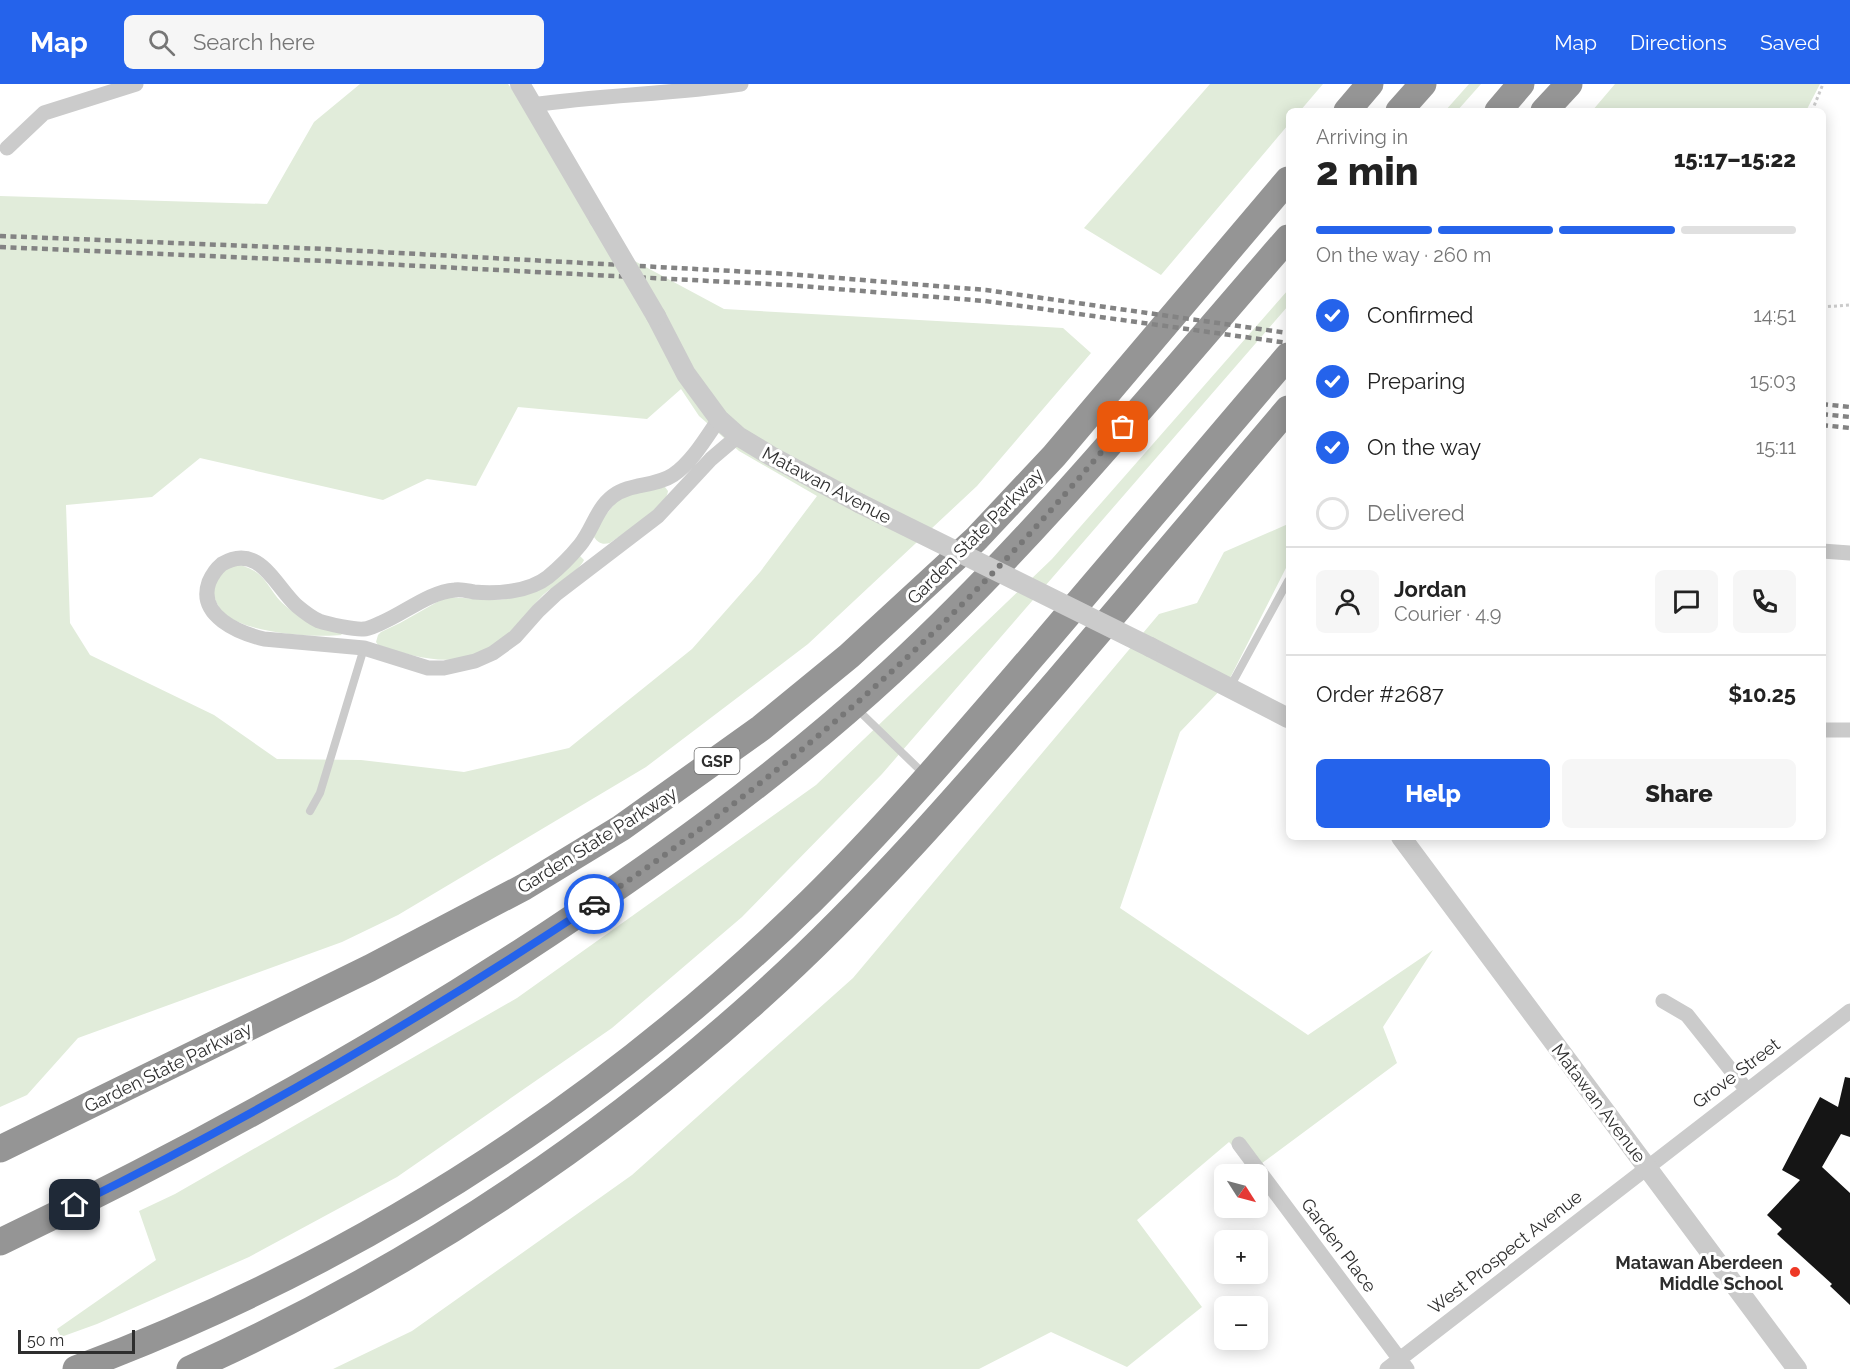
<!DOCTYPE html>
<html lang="en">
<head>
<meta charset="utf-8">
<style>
  body { margin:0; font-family:Raleway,sans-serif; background:#f6f6f6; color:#222; height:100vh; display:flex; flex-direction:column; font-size:22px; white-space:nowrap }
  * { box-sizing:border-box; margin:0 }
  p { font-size:20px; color:#767676 }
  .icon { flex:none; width:33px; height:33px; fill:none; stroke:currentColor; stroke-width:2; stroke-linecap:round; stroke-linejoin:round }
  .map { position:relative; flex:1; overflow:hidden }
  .drawer { position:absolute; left:1286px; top:24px; width:540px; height:732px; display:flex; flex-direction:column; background:#fff; border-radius:9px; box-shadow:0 3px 15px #0003 }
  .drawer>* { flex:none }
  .needle { width:39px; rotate:126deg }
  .buttons { position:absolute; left:1214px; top:1080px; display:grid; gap:12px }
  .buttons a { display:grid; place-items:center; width:54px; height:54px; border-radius:9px; background:#fff; box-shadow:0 3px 15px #0003; font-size:30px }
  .scale { position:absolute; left:18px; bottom:15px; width:117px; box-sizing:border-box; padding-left:6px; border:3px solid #2e2e2e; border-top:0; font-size:16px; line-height:21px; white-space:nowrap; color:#2e2e2e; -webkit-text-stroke:4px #fff; paint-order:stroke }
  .pin { position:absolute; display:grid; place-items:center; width:51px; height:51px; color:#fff; margin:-26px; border-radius:12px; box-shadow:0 3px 9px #0006 }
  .courier { position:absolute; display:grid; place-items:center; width:60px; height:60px; margin:-30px; border:4px solid #2563eb; border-radius:50%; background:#fff; color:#222; box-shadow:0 2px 8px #0007 }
  .headline em { font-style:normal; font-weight:800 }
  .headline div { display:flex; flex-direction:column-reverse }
  .headline { display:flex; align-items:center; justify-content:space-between; height:102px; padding:0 30px }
  h1 { font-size:39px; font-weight:800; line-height:45px }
  .bar { display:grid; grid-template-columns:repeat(4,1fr); gap:9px 6px; align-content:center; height:72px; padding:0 30px }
  .bar i { height:8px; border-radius:4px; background:#e0e0e0 }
  .bar .selected { background:#2563eb }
  .bar p { grid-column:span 4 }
  .line { display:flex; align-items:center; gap:15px; padding:0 30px; border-top:2px solid #e0e0e0 }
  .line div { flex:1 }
  .round { display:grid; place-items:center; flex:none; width:63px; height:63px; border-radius:9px; background:#f6f6f6 }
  ol { padding:0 30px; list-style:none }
  li { display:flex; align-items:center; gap:18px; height:66px }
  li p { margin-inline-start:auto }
  li .icon { padding:6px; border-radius:50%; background:#2563eb; color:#fff; stroke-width:4 }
  li:last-child { color:#767676 }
  li i { width:33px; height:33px; border:3px solid #e0e0e0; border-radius:50% }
  .button { display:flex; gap:12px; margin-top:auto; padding:12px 30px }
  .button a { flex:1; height:69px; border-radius:9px; background:#2563eb; color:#fff; font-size:24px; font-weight:800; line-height:69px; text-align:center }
  .button a+a { background:#f6f6f6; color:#222 }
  header { display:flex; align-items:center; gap:36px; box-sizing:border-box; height:84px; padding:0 30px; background:#2563eb; color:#fff }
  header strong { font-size:28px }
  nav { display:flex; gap:33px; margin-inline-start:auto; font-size:21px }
  .search { width:420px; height:54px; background:#f6f6f6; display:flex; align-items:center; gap:15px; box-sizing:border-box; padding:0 21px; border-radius:9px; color:#767676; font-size:22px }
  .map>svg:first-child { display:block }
  .green { fill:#e1ecda; fill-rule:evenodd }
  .building { fill:#151515 }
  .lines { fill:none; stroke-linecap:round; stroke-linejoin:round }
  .path { stroke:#cbcbcb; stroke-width:3; stroke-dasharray:3 3; stroke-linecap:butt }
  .service { stroke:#cbcbcb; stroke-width:8 }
  .minor { stroke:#cbcbcb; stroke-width:15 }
  .tertiary { stroke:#cbcbcb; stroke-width:20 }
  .motorway { stroke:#959595; stroke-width:27 }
  .rail { stroke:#838383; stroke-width:4.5; stroke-dasharray:6 4.5; stroke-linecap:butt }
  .tertiary-bridge { stroke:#cbcbcb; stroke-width:20 }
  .done { stroke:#777; stroke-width:6; stroke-dasharray:0 10.8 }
  .route { stroke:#2563eb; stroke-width:8 }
  .poi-dot { fill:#ee3926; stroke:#fff; stroke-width:2 }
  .labels { text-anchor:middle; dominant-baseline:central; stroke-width:6; stroke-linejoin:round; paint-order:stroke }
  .shield { fill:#fff; stroke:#6d6d6d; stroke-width:1.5 }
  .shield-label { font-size:16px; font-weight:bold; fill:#2e2e2e }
  .street-label { font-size:18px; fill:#2e2e2e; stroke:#fff }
  .poi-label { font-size:18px; font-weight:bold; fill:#2e2e2e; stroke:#fff; text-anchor:end }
</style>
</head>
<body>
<header>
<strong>Map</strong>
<div class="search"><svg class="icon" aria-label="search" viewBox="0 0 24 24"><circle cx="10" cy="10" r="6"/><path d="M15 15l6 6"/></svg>Search here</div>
<nav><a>Map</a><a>Directions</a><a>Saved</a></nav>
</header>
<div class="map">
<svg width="1850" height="1285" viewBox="0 0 1850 1285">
  <rect width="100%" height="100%" fill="#fff"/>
  <path class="green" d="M360,0H508L611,140L629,174L724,225L1063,244L1091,269L977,402L808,560L646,683L398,831L342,858L78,954L27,1011L0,1023V112L267,120L314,38ZM681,305L699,332L739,367L817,412L760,488L692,565L569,664L464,688L361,676L277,675L214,631L90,571L70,539L66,421L152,413L200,374L383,416L427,395L476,402L518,323L647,335Z
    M1210,0H1323L1300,27H1288V41L1161,191L1084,144Z
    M1469,0H1481L1457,27H1445Z
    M1615,0H1820L1806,27H1592Z
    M1288,206V222L882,690L742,833L612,944L397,1093L249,1173L97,1240L61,1253L57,1245L156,1176L139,1127L175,1110L517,914L816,701L1052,475Z
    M659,403H665L668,407C667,423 624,449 610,459C602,461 598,459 594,453L596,443L620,413Z
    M1288,440V480L1228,598L1180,648L1120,824L1308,951L1433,866L1383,943L1397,979L1254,1085L1229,1058L1137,1136L1202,1223L1127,1283L1051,1248L979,1285H333L412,1247L632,1091L853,894L1159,530L1197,519L1224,468Z
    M579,471L584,476C581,485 552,503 543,511C531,523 521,538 509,550C468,588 426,577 378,561L376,558L378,551L381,548L400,539L446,513L497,516L506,515Z
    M235,480C270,487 265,506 288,524C303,536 330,539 342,551C315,554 252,549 229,533C221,528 216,520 214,511C211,494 223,488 235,480Z"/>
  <path class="building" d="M1845,993L1850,994V1053L1841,1050L1822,1083L1850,1109V1221L1830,1202L1832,1200L1777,1150L1782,1145L1767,1131L1800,1096L1782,1086L1820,1013L1838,1023Z"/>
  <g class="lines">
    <path class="path" d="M1812,27L1823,0
      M1822,223L1850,221"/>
    <path class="service" d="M1230,603L1288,497
      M857,625L924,690
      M310,727L320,709L364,564"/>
    <path class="minor" d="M532,21C601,11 671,10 741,0
      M7,64L44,29L136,0
      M719,335C706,354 692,378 673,391C655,403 630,399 613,412C596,425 593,445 580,461C571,472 559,484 548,493C529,508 497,510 474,508C468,507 461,505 455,506C429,508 405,529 381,539C376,541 369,545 364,545C355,546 328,540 319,537C312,534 303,527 297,522C275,502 259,458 222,480C216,485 212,491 209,498C197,532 239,549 264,555L364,564L428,584H444L475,577L493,569L515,553L538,527L556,510L658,432L711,375L738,352
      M1822,467L1850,469
      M1822,646H1850
      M1663,917L1687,931L1746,1005
      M1239,1060L1407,1285
      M1387,1285L1850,927"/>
    <path class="tertiary" d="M520,0L599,135
      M656,232L686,290L719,335L738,352L771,372L859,419
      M1150,563L1288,634
      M1401,753L1797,1285"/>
    <path class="motorway" d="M1347,27L1370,0
      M1399,27L1423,0
      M1498,27L1521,0
      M1544,27L1569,0
      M0,1065L370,884L524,803L621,744L761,644L849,572L976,455L1054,372L1288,96
      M0,1158C180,1072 355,976 521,868C651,783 777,693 891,588C1035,455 1160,301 1288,154
      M76,1285C353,1181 599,1024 811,817C893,736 968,647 1043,560C1125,464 1207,368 1288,272
      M190,1285C398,1191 589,1067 759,914C867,817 963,706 1058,596C1135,505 1212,415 1288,325"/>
    <path class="rail" d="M0,152L325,165L788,190L986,206L1288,249
      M0,163L324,177L788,201L985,217L1288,259
      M1822,320L1850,323
      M1822,330L1850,333
      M1822,341L1850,344"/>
    <path class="tertiary-bridge" d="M599,135L656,232
      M859,419L1150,563"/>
  </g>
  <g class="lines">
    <path class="done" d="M594,820C744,719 885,604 1008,473C1048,431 1085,387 1123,343"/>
    <path class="route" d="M75,1121C255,1032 427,931 594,820"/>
  </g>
  <circle class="poi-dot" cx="1795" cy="1188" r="6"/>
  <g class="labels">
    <rect class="shield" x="694.5" y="664" width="45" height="26" rx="4.5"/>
    <g class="shield-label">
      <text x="717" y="677">GSP</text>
    </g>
    <g class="street-label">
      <text transform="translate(827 401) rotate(28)">Matawan Avenue</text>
      <text transform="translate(975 452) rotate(-45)">Garden State Parkway</text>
      <text transform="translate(597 756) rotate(-32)">Garden State Parkway</text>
      <text transform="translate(168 983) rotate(-26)">Garden State Parkway</text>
      <text transform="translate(1736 989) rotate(-37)">Grove Street</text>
      <text transform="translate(1599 1019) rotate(53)">Matawan Avenue</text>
      <text transform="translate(1339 1161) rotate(53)">Garden Place</text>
      <text transform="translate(1505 1168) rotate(-38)">West Prospect Avenue</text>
    </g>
    <g class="poi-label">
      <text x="1783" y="1178">Matawan Aberdeen<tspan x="1783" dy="21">Middle School</tspan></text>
    </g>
  </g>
</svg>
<div class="buttons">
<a><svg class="needle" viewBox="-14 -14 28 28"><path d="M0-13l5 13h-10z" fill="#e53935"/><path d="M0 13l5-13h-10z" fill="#767676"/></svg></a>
<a>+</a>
<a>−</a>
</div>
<div class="scale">50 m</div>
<div class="pin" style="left:1123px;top:343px;background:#ea580c"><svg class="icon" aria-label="bag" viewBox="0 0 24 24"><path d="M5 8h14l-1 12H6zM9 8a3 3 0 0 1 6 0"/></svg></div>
<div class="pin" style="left:75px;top:1121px;background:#1f2937"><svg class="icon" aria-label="home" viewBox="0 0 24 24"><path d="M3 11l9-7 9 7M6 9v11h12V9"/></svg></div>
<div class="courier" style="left:594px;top:820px"><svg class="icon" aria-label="car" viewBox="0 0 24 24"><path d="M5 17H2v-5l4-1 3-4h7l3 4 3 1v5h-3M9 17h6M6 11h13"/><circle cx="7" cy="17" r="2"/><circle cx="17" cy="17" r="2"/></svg></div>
<section class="drawer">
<div class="headline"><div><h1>2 min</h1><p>Arriving in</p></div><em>15:17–15:22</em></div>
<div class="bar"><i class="selected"></i><i class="selected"></i><i class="selected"></i><i></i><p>On the way · 260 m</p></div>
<ol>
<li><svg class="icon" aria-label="check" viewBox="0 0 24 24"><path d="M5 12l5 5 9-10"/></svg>Confirmed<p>14:51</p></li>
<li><svg class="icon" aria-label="check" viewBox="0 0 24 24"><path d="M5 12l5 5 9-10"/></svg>Preparing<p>15:03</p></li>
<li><svg class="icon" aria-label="check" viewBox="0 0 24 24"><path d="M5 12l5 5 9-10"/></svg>On the way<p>15:11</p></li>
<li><i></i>Delivered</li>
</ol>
<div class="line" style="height:108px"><a class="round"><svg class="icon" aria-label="person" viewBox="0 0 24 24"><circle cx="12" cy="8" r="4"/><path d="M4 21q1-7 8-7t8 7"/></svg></a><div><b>Jordan</b><p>Courier · 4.9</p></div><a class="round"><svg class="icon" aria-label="chat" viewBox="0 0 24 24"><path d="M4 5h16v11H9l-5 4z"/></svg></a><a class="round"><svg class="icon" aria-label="phone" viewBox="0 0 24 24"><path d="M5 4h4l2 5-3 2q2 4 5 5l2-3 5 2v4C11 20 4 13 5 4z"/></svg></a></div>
<div class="line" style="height:78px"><div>Order #2687</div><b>$10.25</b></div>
<div class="button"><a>Help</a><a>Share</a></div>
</section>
</div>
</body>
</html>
